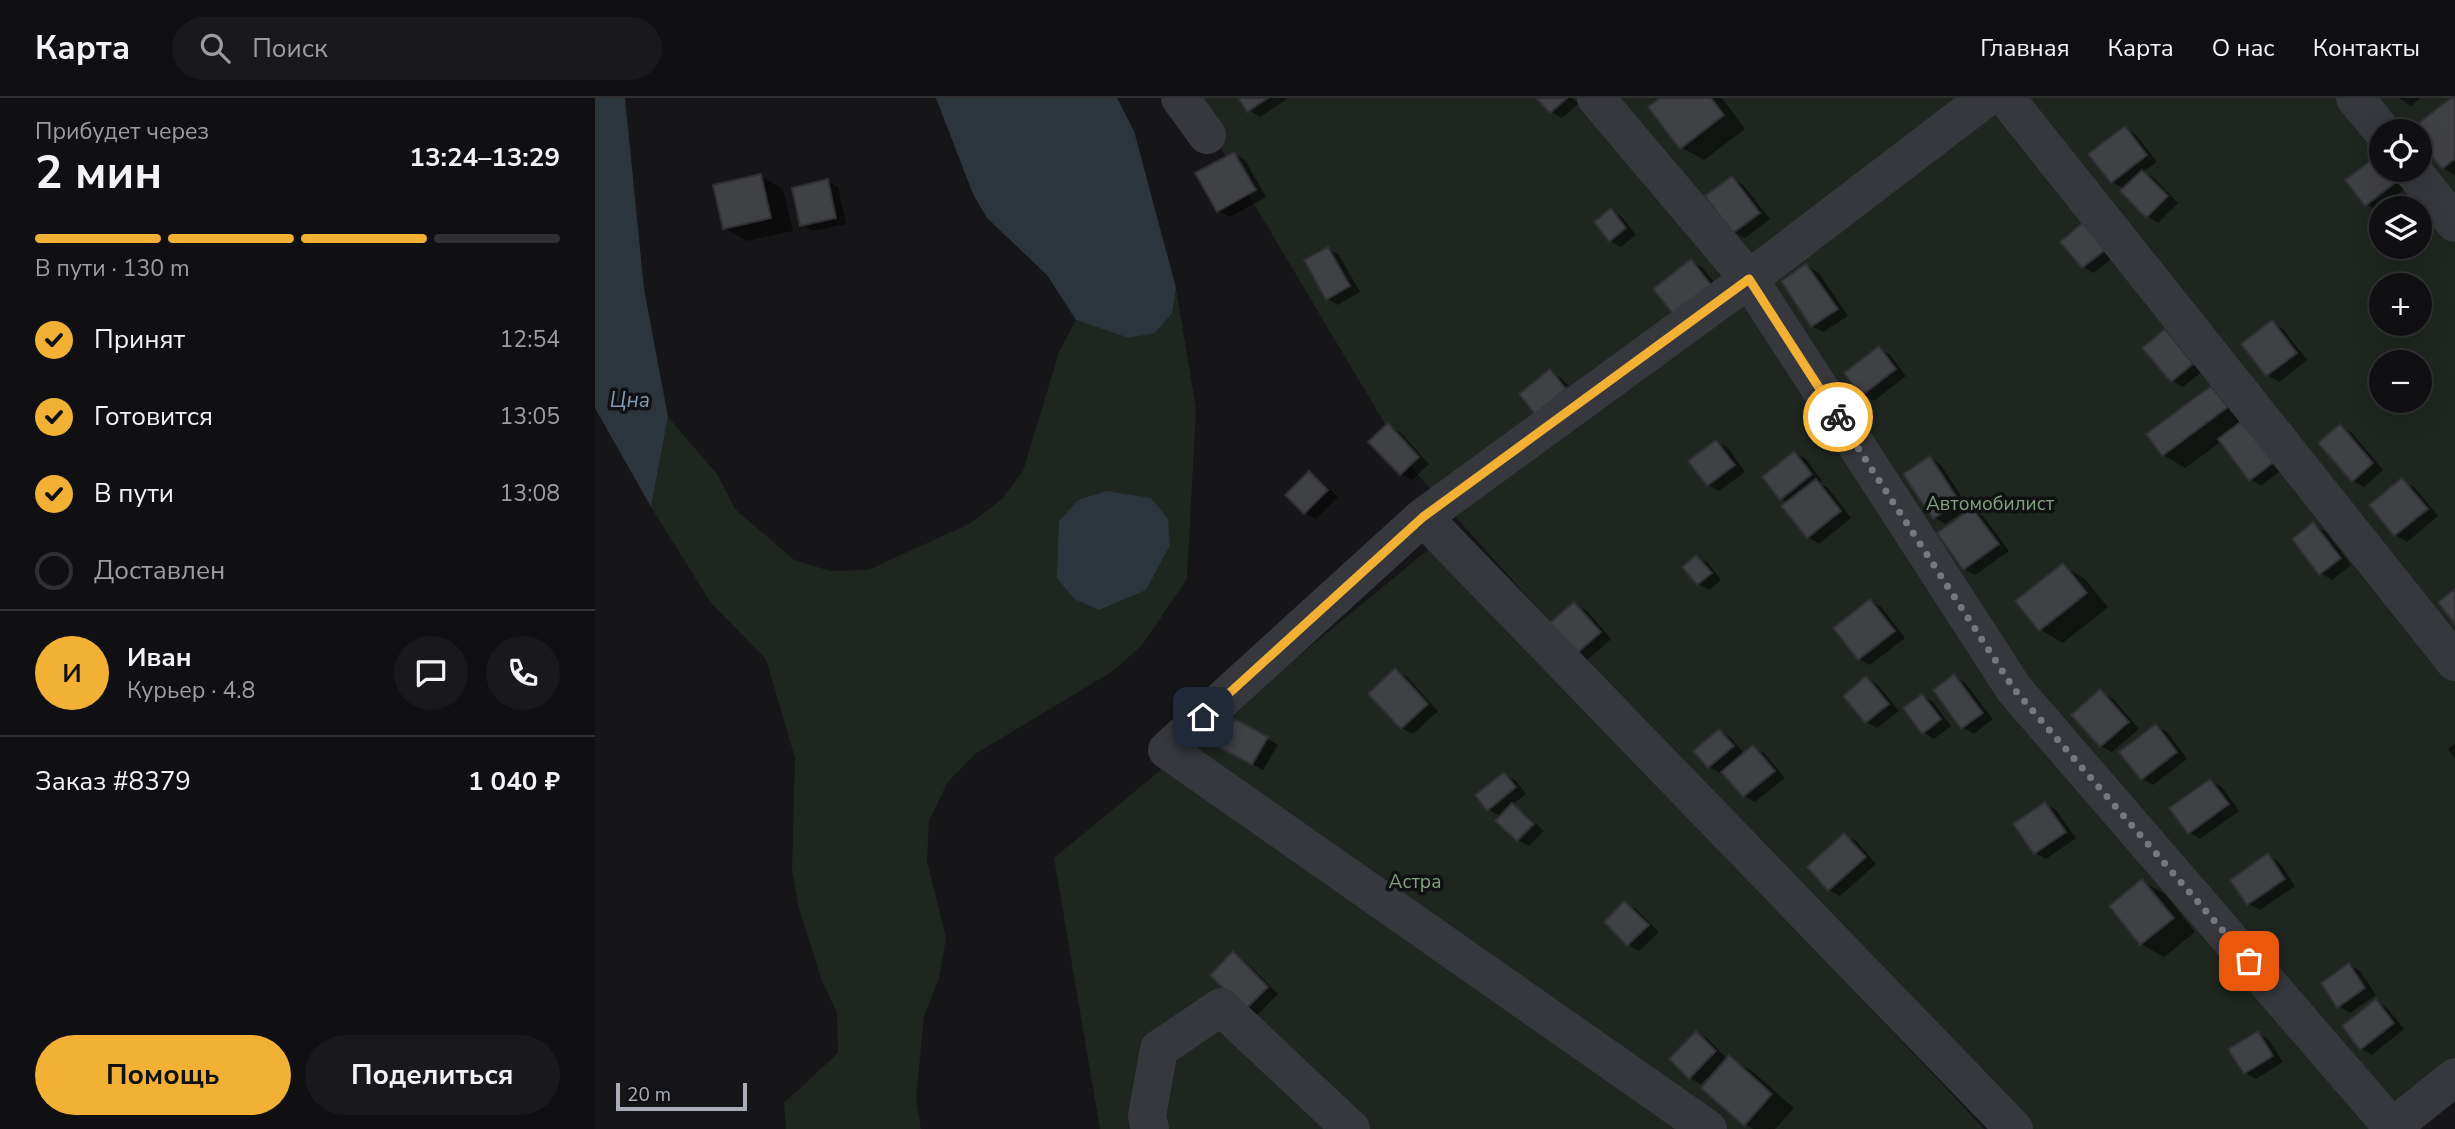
<!DOCTYPE html>
<html lang="ru">
<head>
<meta charset="utf-8">
<style>
  body { margin:0; font-family:"Nunito Sans",sans-serif; background:#19191b; color:#f1f3f6; height:100vh; display:flex; flex-direction:column; font-size:26px; white-space:nowrap }
  * { box-sizing:border-box; margin:0 }
  p { font-size:23px; color:#9c9d9f }
  .icon { flex:none; width:38px; height:38px; fill:none; stroke:currentColor; stroke-width:2; stroke-linecap:round; stroke-linejoin:round }
  .map { position:relative; flex:1; overflow:hidden }
  .drawer { display:flex; flex-direction:column; background:#101012; width:595px }
  .drawer>* { flex:none }
  .controls { position:absolute; left:1774px; top:21px; display:grid; gap:14px }
  .controls a { display:grid; place-items:center; width:63px; height:63px; border-radius:50%; background:#101012; box-shadow:0 7px 28px #0002,0 0 0 2px #303032; font-size:35px }
  .scale { position:absolute; left:21px; bottom:18px; width:131px; box-sizing:border-box; padding-left:7px; border:4px solid #a8adb8; border-top:0; font-size:19px; line-height:24px; white-space:nowrap; color:#a8adb8; -webkit-text-stroke:5px #111113; paint-order:stroke }
  .pin { position:absolute; display:grid; place-items:center; width:60px; height:60px; color:#fff; margin:-30px; border-radius:14px; box-shadow:0 4px 10px #0006 }
  .courier { position:absolute; display:grid; place-items:center; width:70px; height:70px; margin:-35px; border:5px solid #f2b134; border-radius:50%; background:#fff; color:#222; box-shadow:0 2px 9px #0007 }
  .headline em { font-style:normal; font-weight:700 }
  .headline div { display:flex; flex-direction:column-reverse }
  .headline { display:flex; align-items:center; justify-content:space-between; height:119px; padding:0 35px }
  h1 { font-size:46px; font-weight:700; line-height:52px }
  .bar { display:grid; grid-template-columns:repeat(4,1fr); gap:10px 7px; align-content:center; height:84px; padding:0 35px }
  .bar i { height:9px; border-radius:5px; background:#303032 }
  .bar .on { background:#f2b134 }
  .bar p { grid-column:span 4 }
  .line { display:flex; align-items:center; gap:18px; padding:0 35px; border-top:2px solid #303032 }
  .line div { flex:1 }
  .round { display:grid; place-items:center; flex:none; width:74px; height:74px; border-radius:37px; background:#19191b }
  ol { padding:0 35px; list-style:none }
  li { display:flex; align-items:center; gap:21px; height:77px }
  li p { margin-inline-start:auto }
  li .icon { padding:7px; border-radius:50%; background:#f2b134; color:#111; stroke-width:4 }
  li:last-child { color:#9c9d9f }
  li i { width:38px; height:38px; border:4px solid #303032; border-radius:50% }
  .button { display:flex; gap:14px; margin-top:auto; padding:14px 35px }
  .button a { flex:1; height:80px; border-radius:42px; background:#f2b134; color:#111; font-size:28px; font-weight:700; line-height:80px; text-align:center }
  .button a+a { background:#19191b; color:#f1f3f6 }
  header { display:flex; align-items:center; gap:42px; box-sizing:border-box; height:98px; padding:0 35px; background:#101012; border-bottom:2px solid #303032 }
  header strong { font-size:33px }
  nav { display:flex; gap:38px; margin-inline-start:auto; font-size:24px }
  .search { width:490px; height:63px; background:#19191b; display:flex; align-items:center; gap:18px; box-sizing:border-box; padding:0 24px; border-radius:38px; color:#9c9d9f; font-size:26px }
  main { display:flex; flex:1; min-height:0 }
  .map>svg:first-child { display:block }
  .green { fill:#1e261f; fill-rule:evenodd }
  .water { fill:#2c353c }
  .shadow { fill:#0007 }
  .building { fill:#404145; stroke:#303034; stroke-width:2 }
  .lines { fill:none; stroke-linecap:round; stroke-linejoin:round }
  .minor { stroke:#37383d; stroke-width:38 }
  .done { stroke:#757880; stroke-width:7; stroke-dasharray:0 12.6 }
  .route { stroke:#f2b134; stroke-width:9 }
  .labels { text-anchor:middle; dominant-baseline:central; stroke-width:7; stroke-linejoin:round; paint-order:stroke }
  .park-label { font-size:19px; fill:#7fa381; stroke:#111113 }
  .water-label { font-size:21px; font-style:italic; fill:#7f9bb3; stroke:#111113 }
</style>
</head>
<body>
<header>
<strong>Карта</strong>
<div class="search"><svg class="icon" aria-label="search" viewBox="0 0 24 24"><circle cx="10" cy="10" r="6"/><path d="M15 15l6 6"/></svg>Поиск</div>
<nav><a>Главная</a><a>Карта</a><a>О нас</a><a>Контакты</a></nav>
</header>
<main>
<section class="drawer">
<div class="headline"><div><h1>2 мин</h1><p>Прибудет через</p></div><em>13:24–13:29</em></div>
<div class="bar"><i class="on"></i><i class="on"></i><i class="on"></i><i></i><p>В пути · 130 m</p></div>
<ol>
<li><svg class="icon" aria-label="check" viewBox="0 0 24 24"><path d="M5 12l5 5 9-10"/></svg>Принят<p>12:54</p></li>
<li><svg class="icon" aria-label="check" viewBox="0 0 24 24"><path d="M5 12l5 5 9-10"/></svg>Готовится<p>13:05</p></li>
<li><svg class="icon" aria-label="check" viewBox="0 0 24 24"><path d="M5 12l5 5 9-10"/></svg>В пути<p>13:08</p></li>
<li><i></i>Доставлен</li>
</ol>
<div class="line" style="height:126px"><b class="round" style="background:#f2b134;color:#111">И</b><div><b>Иван</b><p>Курьер · 4.8</p></div><a class="round"><svg class="icon" aria-label="chat" viewBox="0 0 24 24"><path d="M4 5h16v11H9l-5 4z"/></svg></a><a class="round"><svg class="icon" aria-label="phone" viewBox="0 0 24 24"><path d="M5 4h4l2 5-3 2q2 4 5 5l2-3 5 2v4C11 20 4 13 5 4z"/></svg></a></div>
<div class="line" style="height:91px"><div>Заказ #8379</div><b>1 040 ₽</b></div>
<div class="button"><a>Помощь</a><a>Поделиться</a></div>
</section>
<div class="map">
<svg width="1860" height="1031" viewBox="0 0 1860 1031">
  <rect width="100%" height="100%" fill="#161618"/>
  <path class="green" d="M596,0H1860V968L1781,1031H1410L815,368ZM1787,33H1825V72H1787ZM1787,110H1825V149H1787ZM1787,187H1825V226H1787ZM1787,264H1825V303H1787Z
    M581,190L601,311L592,481L547,547L518,573L380,656L352,685L334,723L332,763L351,840L344,880L329,918L321,1001L326,1031H191L189,1005L243,955L242,915L226,880L203,807L197,771L200,660L171,561L116,505L56,409L73,319L122,376L140,411L199,462L235,473L273,472L376,425L407,401L428,373L464,254L481,222L532,240L577,215Z
    M841,445L1389,1031H505L459,760Z"/>
  <path class="water" d="M0,0H30L49,191L73,319L56,409L0,310Z
    M341,0H522L539,33L581,190L577,215L560,235L533,240L481,222L452,177L392,120L378,96Z
    M511,393L556,400L573,421L575,447L551,492L504,512L479,501L462,480L464,423L483,402Z"/>
  <path class="shadow" d="M645,0H691L692,1L665,19L654,12Z
    M944,0H977L983,6L967,20L956,14Z
    M1068,0H1127L1150,31L1109,62L1086,49Z
    M1804,0H1826L1816,8Z
    M1859,0H1860V77L1848,70L1825,33L1819,31Z
    M1530,30L1541,37L1562,64L1548,74L1559,80L1583,105L1563,125L1552,118L1530,91L1517,84Z
    M639,56L650,62L671,99L635,119L624,113Z
    M1787,72H1805L1816,86L1782,113L1771,106Z
    M165,78L188,91L198,133L152,143L129,130Z
    M1137,80L1148,87L1175,121L1150,140L1139,134Z
    M232,83L243,89L251,126L218,133L207,127Z
    M1016,112L1027,119L1041,137L1026,149L1015,143Z
    M1467,144L1525,154L1499,175L1488,169Z
    M733,151L744,157L765,194L743,207L732,200Z
    M1097,164L1108,170L1130,199L1095,227Z
    M1212,168L1223,174L1253,218L1228,234L1217,228Z
    M1677,224L1688,231L1712,262L1684,284L1672,277L1649,246Z
    M1570,234L1581,240L1608,273L1588,289L1577,283Z
    M1284,250L1295,257L1311,278L1279,303L1268,297Z
    M955,273L966,280L973,287L943,312Z
    M1616,290L1689,370L1666,388L1655,381L1627,343L1590,370L1568,357Z
    M794,328L805,334L834,366L817,382L806,376Z
    M1745,328L1756,334L1788,372L1769,389L1758,383Z
    M1121,344L1133,350L1150,374L1124,393L1113,387Z
    M1200,355L1211,361L1227,383L1224,385L1233,390L1256,420L1224,446L1213,439L1194,405L1186,400Z
    M1335,360L1346,367L1374,410L1350,426L1339,419Z
    M714,375L725,382L743,399L721,421L710,415Z
    M1808,383L1819,389L1843,418L1812,444L1800,437L1776,408Z
    M1377,412L1388,418L1414,453L1380,477L1369,471Z
    M1718,427L1730,433L1756,467L1737,482L1726,475Z
    M1102,459L1113,465L1126,482L1114,492L1103,486Z
    M1468,468L1490,481L1513,509L1468,545L1446,532Z
    M1275,503L1286,509L1310,540L1275,567L1264,561Z
    M980,506L991,512L1016,541L990,564L953,529Z
    M801,572L812,579L843,613L818,636L807,630Z
    M1359,578L1370,585L1398,621L1379,636L1368,630Z
    M1272,580L1283,587L1304,613L1282,630L1271,624Z
    M1506,594L1517,600L1544,631L1517,654L1506,648Z
    M1327,598L1338,604L1356,628L1339,641L1328,634Z
    M641,623L683,647L668,672L627,649Z
    M1561,628L1572,634L1592,661L1558,687L1547,681Z
    M1125,633L1136,640L1150,657L1159,649L1170,656L1190,680L1160,704L1149,698L1128,673L1125,675L1114,669Z
    M1860,646V661L1853,651Z
    M909,676L921,683L931,696L917,707L928,714L949,733L934,748L923,742L907,719L893,711Z
    M1615,683L1627,689L1644,713L1605,741L1594,734Z
    M1450,706L1461,712L1481,740L1451,761L1440,755Z
    M1250,737L1261,743L1281,766L1245,798L1234,792L1214,769Z
    M1673,757L1684,764L1700,788L1665,812L1654,806Z
    M1547,783L1570,796L1600,834L1569,859L1546,846Z
    M1030,805L1041,811L1064,834L1044,853L1033,847L1011,824Z
    M638,856L649,862L683,896L662,917L651,910Z
    M1754,867L1765,873L1781,897L1755,915L1744,908Z
    M1781,903L1792,910L1809,931L1777,957L1766,951Z
    M1102,935L1113,941L1133,962L1135,960L1157,973L1199,1010L1180,1031H1158L1150,1026L1123,969L1106,986L1095,980Z
    M1663,935L1674,942L1688,964L1661,981L1650,975Z"/>
  <path class="building" d="M643,0H673L652,14Z
    M941,0H972L955,15Z
    M1065,0H1116L1129,17L1085,51L1053,9Z
    M1856,0H1860V61L1847,71L1825,43V33H1818L1816,31Z
    M1530,28L1552,57L1516,85L1493,56Z
    M639,54L661,92L622,114L600,75Z
    M1787,54V72H1800L1806,80L1770,108L1750,82Z
    M1547,72L1573,98L1551,120L1525,93Z
    M166,76L176,120L128,131L118,87Z
    M1137,78L1165,115L1138,135L1110,98Z
    M233,81L241,120L205,128L197,90Z
    M1016,110L1031,130L1014,144L999,124Z
    M1493,120L1515,148L1487,170L1465,144Z
    M733,149L755,188L731,202L709,162Z
    M1096,161L1120,192L1083,222L1058,191Z
    M1211,166L1243,211L1216,229L1186,183Z
    M1677,222L1702,255L1671,278L1646,246Z
    M1570,231L1598,266L1576,284L1547,250Z
    M1284,248L1301,271L1266,298L1249,275Z
    M955,271L971,291L940,316L924,296Z
    M1616,288L1633,309L1567,358L1551,336Z
    M1648,322L1679,364L1654,383L1623,341Z
    M793,325L824,359L805,377L773,344Z
    M1745,326L1778,365L1757,384L1723,345Z
    M1121,342L1140,367L1112,388L1093,363Z
    M1199,353L1217,376L1185,402L1167,379Z
    M1335,358L1364,403L1338,421L1308,376Z
    M714,373L733,392L709,416L690,397Z
    M1807,380L1833,411L1799,438L1774,407Z
    M1221,381L1246,413L1212,440L1186,408Z
    M1377,410L1404,446L1368,472L1342,435Z
    M1718,424L1746,460L1724,477L1697,441Z
    M1101,457L1117,475L1102,487L1087,469Z
    M1468,465L1492,495L1444,533L1420,503Z
    M1860,491V526L1843,504Z
    M1275,501L1300,533L1263,562L1238,530Z
    M979,504L1006,534L978,559L950,529Z
    M800,570L833,606L806,631L773,596Z
    M1359,576L1388,615L1366,631L1338,592Z
    M1271,578L1294,606L1270,625L1248,598Z
    M1505,591L1534,624L1505,649L1476,617Z
    M1327,596L1346,621L1327,636L1308,610Z
    M640,621L673,639L657,667L625,650Z
    M1561,626L1582,654L1546,682L1524,654Z
    M1124,631L1139,648L1113,670L1098,653Z
    M1158,647L1180,673L1148,699L1126,674Z
    M909,674L921,689L892,713L880,697Z
    M1615,681L1634,706L1593,736L1574,710Z
    M1450,704L1471,734L1439,756L1418,726Z
    M917,705L939,726L922,743L900,723Z
    M1249,735L1271,759L1233,793L1212,769Z
    M1673,755L1690,781L1652,807L1635,782Z
    M1547,781L1579,820L1545,847L1514,808Z
    M1029,803L1054,827L1032,848L1009,824Z
    M638,853L673,889L650,912L615,877Z
    M1754,865L1770,890L1742,910L1726,885Z
    M1781,901L1799,925L1765,952L1747,928Z
    M1101,933L1121,953L1094,981L1074,961Z
    M1663,933L1678,958L1649,976L1633,951Z
    M1134,957L1177,996L1149,1028L1106,990Z"/>
  <g class="lines">
    <path class="minor" d="M585,0L612,37
      M1001,0L1154,181L1419,591L1797,1029
      M1411,0L1860,564
      M1760,0L1787,33
      M1817,72L1860,125
      M828,419L1419,1031
      M555,1031L552,1018L564,951L626,909L756,1031
      M1113,1031L572,652L828,419L1154,181L1391,0
      M1795,1031L1860,979"/>
  </g>
  <g class="lines">
    <path class="done" d="M1243,319L1419,591L1654,863"/>
    <path class="route" d="M608,619L828,419L1154,181L1243,319"/>
  </g>
  <g class="labels">
    <g class="park-label">
      <text x="1395" y="406">Автомобилист</text>
      <text x="820" y="784">Астра</text>
    </g>
    <g class="water-label">
      <text x="35" y="302">Цна</text>
    </g>
  </g>
</svg>
<div class="controls">
<a><svg class="icon" aria-label="locate" viewBox="0 0 24 24"><circle cx="12" cy="12" r="6"/><path d="M12 2v4M12 18v4M2 12h4M18 12h4"/></svg></a>
<a><svg class="icon" aria-label="layers" viewBox="0 0 24 24"><path d="M12 4l9 5-9 5-9-5zM3 14l9 5 9-5"/></svg></a>
<a>+</a>
<a>−</a>
</div>
<div class="scale">20 m</div>
<div class="pin" style="left:1654px;top:863px;background:#ea580c"><svg class="icon" aria-label="bag" viewBox="0 0 24 24"><path d="M5 8h14l-1 12H6zM9 8a3 3 0 0 1 6 0"/></svg></div>
<div class="pin" style="left:608px;top:619px;background:#1f2937"><svg class="icon" aria-label="home" viewBox="0 0 24 24"><path d="M3 11l9-7 9 7M6 9v11h12V9"/></svg></div>
<div class="courier" style="left:1243px;top:319px"><svg class="icon" aria-label="bike" viewBox="0 0 24 24"><circle cx="6" cy="16" r="4"/><circle cx="18" cy="16" r="4"/><path d="M6 16l4-8h5l3 8M10 8l3 8H6M13 5h3"/></svg></div>
</div>
</main>
</body>
</html>
